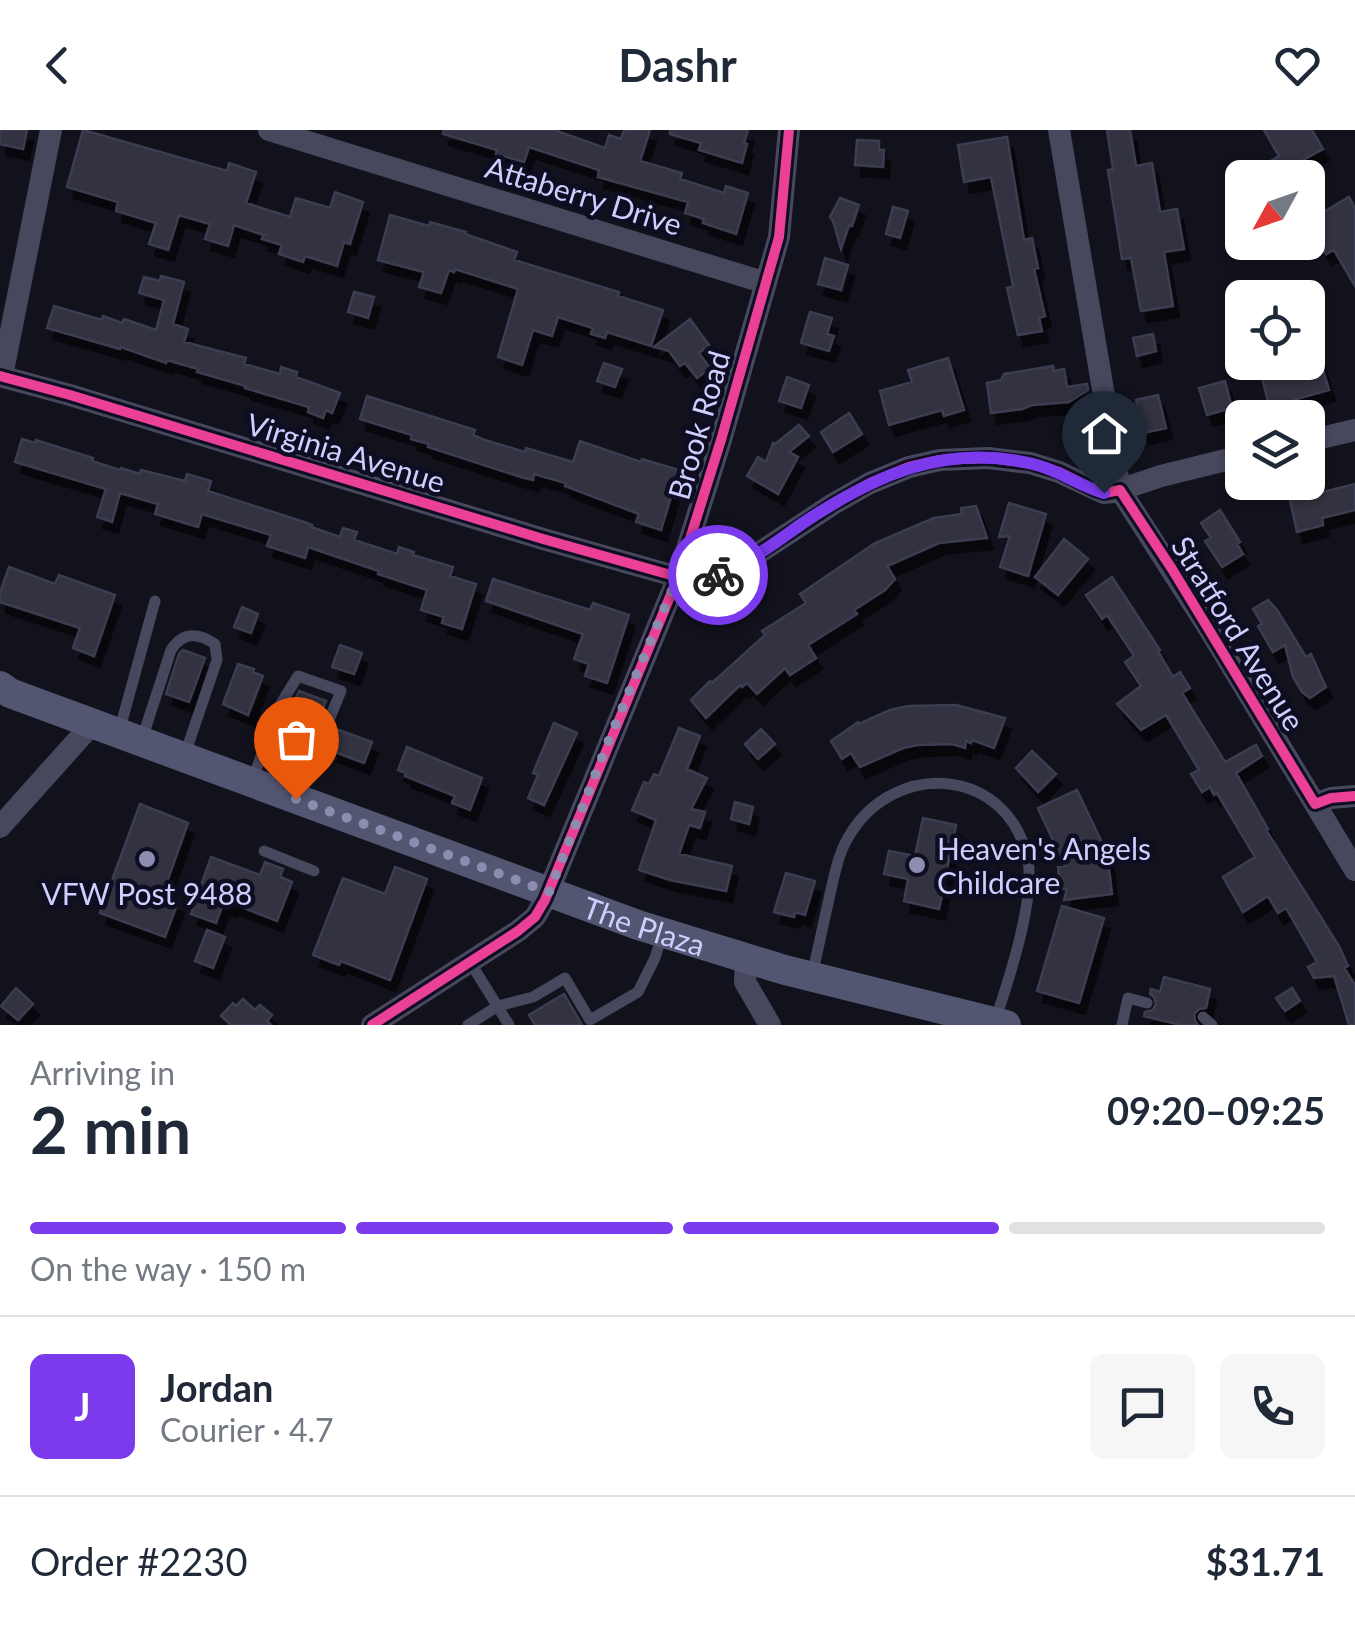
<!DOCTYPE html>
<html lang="en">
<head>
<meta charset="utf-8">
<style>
  body { margin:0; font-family:Lato,sans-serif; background:#f6f6f7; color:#1f2937; height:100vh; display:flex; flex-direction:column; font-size:38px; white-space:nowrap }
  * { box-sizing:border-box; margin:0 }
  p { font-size:32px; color:#747a83 }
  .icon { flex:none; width:55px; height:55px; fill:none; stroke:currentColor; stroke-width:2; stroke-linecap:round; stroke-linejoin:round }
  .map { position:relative; height:895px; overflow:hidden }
  .details { display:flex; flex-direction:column; background:#fff; flex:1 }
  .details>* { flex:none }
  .needle { width:65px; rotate:230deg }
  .controls { position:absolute; left:1225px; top:30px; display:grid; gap:20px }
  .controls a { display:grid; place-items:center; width:100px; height:100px; border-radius:15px; background:#fff; box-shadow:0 2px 8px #0004; font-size:50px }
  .pin { position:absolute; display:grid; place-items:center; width:85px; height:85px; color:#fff; margin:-102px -42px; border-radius:50% 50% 50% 0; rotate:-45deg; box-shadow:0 0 10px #0007 }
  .pin .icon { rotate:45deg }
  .courier { position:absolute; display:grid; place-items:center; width:100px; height:100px; margin:-50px; border:8px solid #7c3aed; border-radius:50%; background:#fff; color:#222; box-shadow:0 2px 12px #0007 }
  .overview em { font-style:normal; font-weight:700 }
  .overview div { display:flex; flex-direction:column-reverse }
  .overview { display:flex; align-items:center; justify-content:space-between; height:170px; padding:0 30px }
  h1 { font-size:65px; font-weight:700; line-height:75px }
  .bar { display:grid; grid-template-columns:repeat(4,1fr); gap:15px 10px; align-content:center; height:120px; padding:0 30px }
  .bar i { height:12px; border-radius:8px; background:#e0e1e3 }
  .bar .selected { background:#7c3aed }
  .bar p { grid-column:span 4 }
  .line { display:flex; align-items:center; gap:25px; padding:0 30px; border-top:2px solid #e0e1e3 }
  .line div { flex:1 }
  .round { display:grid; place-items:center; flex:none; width:105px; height:105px; border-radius:15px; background:#f6f6f7 }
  header { display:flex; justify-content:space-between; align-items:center; height:130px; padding:0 30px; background:#fff; font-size:45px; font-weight:700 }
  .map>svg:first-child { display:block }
  .building { fill:#30303f; stroke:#3d3c51; stroke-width:2.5; filter:url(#shadow) }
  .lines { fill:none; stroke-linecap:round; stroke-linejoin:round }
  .service { stroke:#47485e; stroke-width:11 }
  .minor { stroke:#47485e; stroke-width:22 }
  .secondary { stroke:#535671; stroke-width:30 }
  .cycleway-casing { stroke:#0e0d21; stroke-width:16 }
  .cycleway { stroke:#ea4096; stroke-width:10 }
  .done { stroke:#8c8db0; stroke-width:10; stroke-dasharray:0 18 }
  .route { stroke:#7c3aed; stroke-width:12 }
  .poi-dot { fill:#8c8db0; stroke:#0e0d21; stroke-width:4 }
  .labels { text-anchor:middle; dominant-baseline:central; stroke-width:9; stroke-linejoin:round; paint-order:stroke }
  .street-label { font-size:30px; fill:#cecfff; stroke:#0e0d21 }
  .poi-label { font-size:30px; fill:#cecfff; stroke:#0e0d21; text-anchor:start }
</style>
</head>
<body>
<header><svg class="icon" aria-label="back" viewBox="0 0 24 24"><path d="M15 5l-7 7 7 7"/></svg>Dashr<svg class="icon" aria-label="heart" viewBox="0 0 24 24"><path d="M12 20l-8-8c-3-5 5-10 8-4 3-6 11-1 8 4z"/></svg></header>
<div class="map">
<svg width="1355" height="895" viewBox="0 0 1355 895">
  <defs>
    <filter id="shadow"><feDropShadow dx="6" dy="11" stdDeviation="0" flood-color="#0009"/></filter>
  </defs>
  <rect width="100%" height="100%" fill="#12121d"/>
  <path class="building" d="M0,0H27L23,19L0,14Z
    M83,0L227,41L229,33L256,42L246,73L290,87L296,68L330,78L335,62L363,72L350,114L344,112L337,136L305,126L303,132L279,124L282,115L262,109L264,105L234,95L228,116L205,109L210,94L179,85L168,120L149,114L156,93L116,81L118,72L67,57Z
    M444,0H554L605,18L609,5L621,9L624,0H650L640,31L682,43L680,49L724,63L726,56L748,63L736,104L703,93L704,89L685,83L688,72L598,47L599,40L529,17L524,32L496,24L497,20L443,4Z
    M670,0H748L744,13L747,14L742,33L699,20L701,13L670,4Z
    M1107,0H1130L1136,36L1152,33L1160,82L1177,79L1184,119L1164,122L1173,176L1141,181L1131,128L1122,129L1108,40L1113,39Z
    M1264,0H1312L1323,19L1301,31L1306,40L1292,48H1243L1279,26Z
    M1007,7L1024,110L1032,108L1038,138L1034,139L1045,186L1039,188L1042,201L1018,205L1007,158L1013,156L991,47L964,52L958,15Z
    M857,10L879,11V20H884L883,37L855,35Z
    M1349,67L1355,78V156L1334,120L1326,124L1308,91Z
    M840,68L859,75L852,96L849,95L841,119L833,91L830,87Z
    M893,77L908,81L900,108L886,104Z
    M390,85L429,96L430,92L466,102L465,104L517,122L514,130L619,162L618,166L663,180L651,216L607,202L605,208L591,204L593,198L558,187L552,206L533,200L522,235L498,227L518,159L455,139L454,142L449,140L441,163L419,157L424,142L378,130Z
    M825,128L848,135L841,160L818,154Z
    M161,146L184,152L173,194L188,199L184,212L246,228L244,234L280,244L281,237L297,242L296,247L340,263L332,283L326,280L323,288L308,282L309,277L245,258L246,256L197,242L198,239L167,230L166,233L121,217L120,219L47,198L54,176L102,190L103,186L122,193L124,189L156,200L164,170L139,163L144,147L160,151Z
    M354,162L374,167L368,188L348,182Z
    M810,182L832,188L827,204L834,206L829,221L801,213Z
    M690,189L709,215L699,223L710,238L697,248L685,233L680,236L669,221L654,217Z
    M1153,204L1156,221L1137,226L1133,208Z
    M1314,225L1315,228L1319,227L1329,260L1293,270L1294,275L1280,278L1278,273L1269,275L1261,244L1272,242L1271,236L1284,232H1308V227Z
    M948,228L964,280L944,286L942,280L889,295L880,261L912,252L908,240Z
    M604,233L622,239L615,257L597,251Z
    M1053,236L1054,241L1064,239L1067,257L1087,254L1088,260L1069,272L1032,275L1022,279L991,283L987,253L1001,250L1004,244Z
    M787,247L809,255L801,278L779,271Z
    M1225,251L1232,278L1207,285L1199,258Z
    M1158,265L1166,298L1143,303L1136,270Z
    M367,266L475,300L473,305L482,309L525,322L526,318L573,332L580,311L641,332L642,329L679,340L661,400L636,392L639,384L565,356L566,353L534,344L533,350L521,347L428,317L429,314L411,309L412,305L360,289Z
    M849,283L862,304L833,322L821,302Z
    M799,295L809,306L789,322L798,327L778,364L747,346L758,327L766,332L773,313L775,314Z
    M22,309L35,313L36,310L93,328L92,331L120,340L121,338L140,344L141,340L185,351L187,344L211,351L208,361L301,391L312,395L311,397L340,407L343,398L357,402L354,410L397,424L399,417L414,422L413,425L453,437L450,446L476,454L462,499L442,493L444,487L421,480L427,460L378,444L379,441L308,417L305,428L267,416L271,405L202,384L198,397L155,384L158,374L120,363L112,392L97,387L106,359L15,332Z
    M1355,354V380L1322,388L1323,395L1297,402L1290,370Z
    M1009,373L1046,384L1028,446L1000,437L1010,406L999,407Z
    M976,376L987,408L939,413L887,436L895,449L885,460L854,480L857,484L808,515L816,528L790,545L785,538L757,564L747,553L742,557L740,555L706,588L691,570L710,551L712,553L765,505L762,501L806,473L800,464L875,413L934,388L962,384L961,378Z
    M1220,380L1240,412L1237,414L1243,424L1222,437L1205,411L1211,408L1201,393Z
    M1064,409L1088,429L1058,465L1035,447Z
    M9,437L55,454L59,445L115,465L94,526L73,518L80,498L0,472V463Z
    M1112,447L1160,520L1158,521L1173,547L1180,542L1190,558L1182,563L1225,632L1256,615L1262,626L1236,643L1268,699L1266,700L1339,816L1348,836L1344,838L1355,855V895H1349L1334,846L1314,848L1308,837L1317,832L1286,778L1278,783L1268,766L1243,782L1223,747L1255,727L1217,663L1214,665L1210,657L1202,662L1191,644L1199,640L1166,585L1141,600L1117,574L1141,556L1125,532L1134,526L1107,485L1102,489L1086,465Z
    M493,449L590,480L593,473L629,485L607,553L585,546L589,534L574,529L583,504L486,471Z
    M1268,470L1277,480L1306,527L1311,524L1326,557L1310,568L1302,562L1293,547L1285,515L1273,522L1258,496L1262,494L1253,479Z
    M242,477L258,484L251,503L234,497Z
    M340,515L362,523L354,544L332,537Z
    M183,520L205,528L189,572L166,564L179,524Z
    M238,534L254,539L253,542L263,546L248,585L223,574Z
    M299,561L326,571L311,608L281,597L286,584H289Z
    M956,575L1005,588L994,618L972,610L971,613L966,611L965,618L952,614L917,615L903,618L860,637L851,623L842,629L831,611L858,592L859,594L890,580L909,576Z
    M554,593L577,603L544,675L528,668L538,645L533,643Z
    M679,598L700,606L687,639L707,648L691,679L705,682L700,698L689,695L679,724L732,736L726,761L670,750L639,740L656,690L632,680L644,652L649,654L654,644L659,646Z
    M336,599L372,612L364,633L332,621L334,616L329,614Z
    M761,599L775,614L758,629L745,614Z
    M407,617L482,648L470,680L452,673L455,666L405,646L406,643L398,640Z
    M1032,621L1056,644L1038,662L1016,638Z
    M1077,660L1107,723L1112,764L1064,770L1067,759H1060L1058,737L1065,736L1038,678Z
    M735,672L753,677L749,694L731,689Z
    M140,674L188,693L162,766L178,772L165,807L100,783Z
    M923,688L956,695L939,779L904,771L908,749L884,744L889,721L915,726Z
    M211,727L260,745L265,732L283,739L280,747L292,752L277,791L231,773L230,776L223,774L216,793L191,784Z
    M395,737L427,749L390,850L341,831L339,835L313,825L343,748L385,764Z
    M786,743L815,751L805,785L795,782L794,787L774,782Z
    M1062,776L1104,788L1079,873L1037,861Z
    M207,800L225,807L213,838L195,831Z
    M1164,847L1210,859L1206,878L1199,879L1194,884L1195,891L1198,895H1181L1144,886L1145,882L1153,880L1156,874L1154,867L1150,864L1151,859L1160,862Z
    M16,858L33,874L18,890L1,876Z
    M1292,858L1300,871L1285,881L1276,868Z
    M564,864L582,895H535L529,885Z
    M243,869L255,880L260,875L272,885L267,891L271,895H231L221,886L233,873L236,876Z"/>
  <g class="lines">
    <path class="service" d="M119,602L155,471
      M142,609L171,520C183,501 199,503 215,514L217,530L184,627
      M253,649L277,580L298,546L341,561L298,665
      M264,721L314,741
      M470,832L509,895
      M812,846C818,819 824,791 830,764C835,743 838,724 849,706C895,628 1010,637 1028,731C1035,770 1009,849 996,888
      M1203,887L1212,895
      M468,895L498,876L533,867L565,848L590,890L638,862L655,828L662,805
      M1122,895L1128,868L1147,873"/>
    <path class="minor" d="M269,0L766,153
      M1059,0L1120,360L1208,497L1355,740
      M0,246L70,265L543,409L678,447L709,448L721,444L739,436L833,374L870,353L909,337L940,330L988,328L1030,333L1059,342L1104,363L1113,362L1161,346L1242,326
      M2,246L51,0
      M1308,311L1355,300
      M1315,674L1331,668L1355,666
      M0,697L93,593
      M746,828L745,852L770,895
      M372,895L518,801L535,787L545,770L678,447L721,310L779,107L789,0"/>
    <path class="secondary" id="s1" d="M0,556L10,563L638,795L785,840L1006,895"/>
    <defs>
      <path id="cycleway" d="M0,246L70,265L543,409L678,447L709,448L721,444L739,436L833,374L870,353L909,337L940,330L988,328L1030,333L1059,342L1095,360L1104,363L1120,360L1172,439L1315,674L1331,668L1355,666
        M372,895L518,801L535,787L545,770L678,447L721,310L779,107L789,0"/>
    </defs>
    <use href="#cycleway" class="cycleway-casing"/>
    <use href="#cycleway" class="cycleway"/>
  </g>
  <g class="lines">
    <path class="done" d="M296,669L549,762L611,605L678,446L709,448L718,445"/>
    <path class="route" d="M718,445C749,433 776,412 803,393C875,345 945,313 1033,334C1059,340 1079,356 1104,363"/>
  </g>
  <g class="poi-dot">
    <circle cx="147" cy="729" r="10"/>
    <circle cx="917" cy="735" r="10"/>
  </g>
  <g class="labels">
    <g class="street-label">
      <text transform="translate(584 65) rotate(17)">Attaberry Drive</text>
      <text transform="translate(698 295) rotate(-74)">Brook Road</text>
      <text transform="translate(346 322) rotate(17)">Virginia Avenue</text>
      <text transform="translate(1239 503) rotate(58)">Stratford Avenue</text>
      <text stroke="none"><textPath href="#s1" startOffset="688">The Plaza</textPath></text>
    </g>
    <g class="poi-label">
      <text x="937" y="718">Heaven's Angels<tspan x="937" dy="34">Childcare</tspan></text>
      <text x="147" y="763" text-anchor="middle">VFW Post 9488</text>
    </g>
  </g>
</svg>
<div class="controls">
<a><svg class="needle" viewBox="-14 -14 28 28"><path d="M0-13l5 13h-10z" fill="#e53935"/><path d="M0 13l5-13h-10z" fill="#747a83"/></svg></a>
<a><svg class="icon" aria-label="locate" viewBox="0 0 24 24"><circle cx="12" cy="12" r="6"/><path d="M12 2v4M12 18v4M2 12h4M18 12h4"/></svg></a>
<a><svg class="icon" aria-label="layers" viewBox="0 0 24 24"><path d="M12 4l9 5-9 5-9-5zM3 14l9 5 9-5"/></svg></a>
</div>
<div class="pin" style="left:296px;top:669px;background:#ea580c"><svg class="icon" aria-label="bag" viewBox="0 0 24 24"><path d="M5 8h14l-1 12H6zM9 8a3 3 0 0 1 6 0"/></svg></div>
<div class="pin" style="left:1104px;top:363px;background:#1f2937"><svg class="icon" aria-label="home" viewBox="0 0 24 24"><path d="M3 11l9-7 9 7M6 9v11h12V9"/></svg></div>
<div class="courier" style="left:718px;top:445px"><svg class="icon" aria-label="bike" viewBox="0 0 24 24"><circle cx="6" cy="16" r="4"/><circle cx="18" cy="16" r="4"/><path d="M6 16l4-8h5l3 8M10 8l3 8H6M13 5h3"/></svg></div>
</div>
<section class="details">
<div class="overview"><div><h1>2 min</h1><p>Arriving in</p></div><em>09:20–09:25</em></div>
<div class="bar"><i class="selected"></i><i class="selected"></i><i class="selected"></i><i></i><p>On the way · 150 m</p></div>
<div class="line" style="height:180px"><b class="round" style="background:#7c3aed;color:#fff">J</b><div><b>Jordan</b><p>Courier · 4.7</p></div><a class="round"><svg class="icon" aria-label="chat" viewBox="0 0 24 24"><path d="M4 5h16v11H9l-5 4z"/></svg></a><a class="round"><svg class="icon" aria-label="phone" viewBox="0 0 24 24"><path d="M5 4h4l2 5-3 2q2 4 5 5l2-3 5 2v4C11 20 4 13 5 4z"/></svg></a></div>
<div class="line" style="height:130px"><div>Order #2230</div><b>$31.71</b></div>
</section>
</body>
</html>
